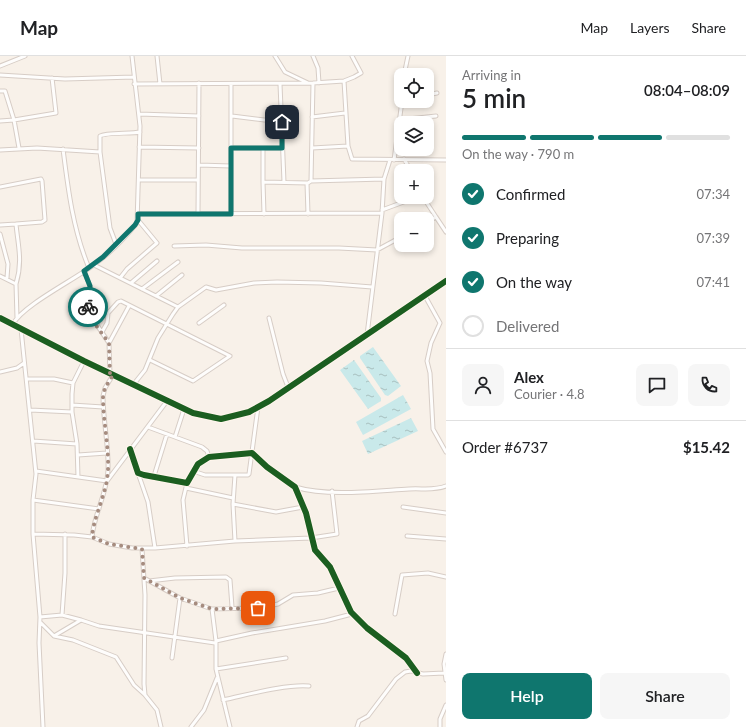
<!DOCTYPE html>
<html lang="en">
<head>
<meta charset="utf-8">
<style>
  body { margin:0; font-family:Lato,sans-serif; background:#f6f6f6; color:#202124; height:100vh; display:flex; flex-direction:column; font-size:15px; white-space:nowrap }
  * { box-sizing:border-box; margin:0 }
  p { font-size:13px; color:#757577 }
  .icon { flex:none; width:22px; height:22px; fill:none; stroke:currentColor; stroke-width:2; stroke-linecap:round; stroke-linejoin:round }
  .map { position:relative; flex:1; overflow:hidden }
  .details { display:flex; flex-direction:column; background:#fff; width:300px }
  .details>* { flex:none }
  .fabs { position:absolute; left:394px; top:12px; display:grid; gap:8px }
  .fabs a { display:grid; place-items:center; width:40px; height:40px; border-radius:8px; background:#fff; box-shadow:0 2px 6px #0003; font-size:20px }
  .pin { position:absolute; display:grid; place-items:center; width:34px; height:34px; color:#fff; margin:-17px; border-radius:8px; box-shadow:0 2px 6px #0006 }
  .courier { position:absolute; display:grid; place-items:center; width:40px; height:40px; margin:-20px; border:3px solid #0f766e; border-radius:50%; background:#fff; color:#222; box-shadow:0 1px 5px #0007 }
  .overview em { font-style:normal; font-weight:600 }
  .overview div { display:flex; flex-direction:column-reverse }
  .overview { display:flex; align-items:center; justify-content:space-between; height:68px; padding:0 16px }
  h1 { font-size:26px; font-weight:600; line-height:30px }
  .bar { display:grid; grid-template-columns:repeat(4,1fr); gap:6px 4px; align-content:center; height:48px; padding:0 16px }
  .bar i { height:5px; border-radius:3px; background:#e0e0e0 }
  .bar .on { background:#0f766e }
  .bar p { grid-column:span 4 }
  .line { display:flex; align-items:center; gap:10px; padding:0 16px; border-top:1px solid #e0e0e0 }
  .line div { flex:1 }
  .round { display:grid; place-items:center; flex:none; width:42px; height:42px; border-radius:8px; background:#f6f6f6 }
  ol { padding:0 16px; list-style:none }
  li { display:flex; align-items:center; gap:12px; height:44px }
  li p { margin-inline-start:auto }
  li .icon { padding:4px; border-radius:50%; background:#0f766e; color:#fff; stroke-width:4 }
  li:last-child { color:#757577 }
  li i { width:22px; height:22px; border:2px solid #e0e0e0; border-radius:50% }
  .cta { display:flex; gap:8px; margin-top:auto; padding:8px 16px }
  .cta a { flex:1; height:46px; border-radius:8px; background:#0f766e; color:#fff; font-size:16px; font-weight:600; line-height:46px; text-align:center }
  .cta a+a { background:#f6f6f6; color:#202124 }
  header { display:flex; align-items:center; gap:24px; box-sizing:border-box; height:56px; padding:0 20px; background:#fff; border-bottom:1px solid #e0e0e0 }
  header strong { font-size:19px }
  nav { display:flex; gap:22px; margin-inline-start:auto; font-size:14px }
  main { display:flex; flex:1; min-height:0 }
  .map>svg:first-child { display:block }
  .water { fill:url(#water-ripples) }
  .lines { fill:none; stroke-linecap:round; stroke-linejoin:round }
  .minor-casing { stroke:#d7cdc6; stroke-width:5 }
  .tertiary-casing { stroke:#d7cdc6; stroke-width:6 }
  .minor { stroke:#fefdfc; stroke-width:3 }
  .tertiary { stroke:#fefdfc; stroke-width:4 }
  .cycleway-casing { stroke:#fff6ec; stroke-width:8 }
  .cycleway { stroke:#1b5e20; stroke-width:6 }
  .done { stroke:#a68c7f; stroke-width:4; stroke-dasharray:0 7.2 }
  .route { stroke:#0f766e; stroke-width:5 }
</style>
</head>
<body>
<header>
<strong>Map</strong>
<nav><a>Map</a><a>Layers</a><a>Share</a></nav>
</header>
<main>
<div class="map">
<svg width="446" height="671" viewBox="0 0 446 671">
  <defs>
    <pattern id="water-ripples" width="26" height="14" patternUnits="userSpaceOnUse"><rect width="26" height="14" fill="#c9e9ea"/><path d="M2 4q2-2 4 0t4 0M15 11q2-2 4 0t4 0" fill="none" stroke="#a8c0bf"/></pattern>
  </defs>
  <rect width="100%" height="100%" fill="#f8f1e9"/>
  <path class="water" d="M373,291L401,330L388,340L385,339L360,302V300Z
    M354,304L381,342V345L368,353L340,314Z
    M403,339L411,353L363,379L356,366Z
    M411,362L418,375L368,398L362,385Z"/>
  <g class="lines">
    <defs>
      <path id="minor" d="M157,0L160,28
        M275,0L285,16L308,27
        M313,0L318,12L319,27
        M0,10L25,0
        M0,19L65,23L134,21
        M404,19L408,0
        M344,25L348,90L352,103L446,104
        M134,28L313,27L344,25L354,21L361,17L352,0
        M231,28V158
        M280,28L284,126
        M0,35H5L14,64L56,57L52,22
        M427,39L437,37
        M139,58L199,60
        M232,60L281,66
        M312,61L345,57
        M399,64L436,60
        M0,65L14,64L19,92
        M139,91L199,92
        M231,92H282
        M263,92V126
        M312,92L348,90
        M63,93C68,133 73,174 89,212
        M0,94L37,92L100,96
        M404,103L411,115
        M394,104L402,45
        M199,109L231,110
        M139,124H198
        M311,125L384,123
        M307,127L308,158
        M0,131L41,123L42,125L45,164L42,166L16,168
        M423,141L436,161
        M382,154L417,141
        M138,158L382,157
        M198,158L199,27
        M264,158L263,126L308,127L311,125L313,27
        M427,166L436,161L446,176
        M0,169L16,168C18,190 23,205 16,228
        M0,178L8,208L7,222
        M116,188L110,172L100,96V80C106,76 131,78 140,76
        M174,190L206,189L242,192H339L377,194L401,181
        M94,209L178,251
        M84,215L90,230L89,257L109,287L110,318
        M0,220L16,228L17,262
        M120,222L127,213L157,187L138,164
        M131,227L157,205
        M142,233L178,206
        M156,240L182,219
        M425,240L440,267L431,287L427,305L430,317L433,373L446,396
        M269,262L283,318L288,331
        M199,267L224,249
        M13,268C23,249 76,223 95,208C110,197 125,182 137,167L140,70L132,0
        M21,273L36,418L33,444V478L40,561L39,587L43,671
        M102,276L107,267L108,257L118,246L121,245L230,300L193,325L150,304
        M367,279L382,157L384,123L390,104
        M109,287L129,250
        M0,316L17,312L24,307
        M27,323H54L73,327
        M133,329L145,314L158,282L173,258L178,251L206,231L216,234L254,227L277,226L321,227L372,231
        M72,349L103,351
        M30,354L72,356
        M148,371L202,391L207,395L209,401
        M175,381L184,353
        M33,385L77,388
        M130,393L138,417L144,419L187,427L198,408L209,401L252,397L267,411L295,431L306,457L315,494L330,511L351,556L367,572L406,602L417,617
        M78,399L107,397
        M36,415L107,425L167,345
        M193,415L205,419H235
        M154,420L167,378
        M78,421L77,388L72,356V338L73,327L84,305
        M187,427L183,444L187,490
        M295,431C328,441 375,435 409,433C422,432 434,435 446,430
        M186,432L233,442
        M33,444L99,453
        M233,448L276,456L303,451
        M403,451L446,457
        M33,478L74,479L92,481L109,488L132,492H155L148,446L138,417
        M407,480L446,483
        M92,481C94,458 107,438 108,414C109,390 103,365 103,340L105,332L113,319
        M235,485L311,482L337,478L332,435
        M155,492L235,485L233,448L235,419H248L249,418L258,351
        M142,493L145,539L144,628L145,639L157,654L161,671
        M144,522L180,542L212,553L258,552L278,548L293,539L318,537L339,532
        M149,525L175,522L226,521L230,524L232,551
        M212,553L216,585V613L230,671
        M395,558L402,519L428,517L446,521
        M62,559L65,517V478
        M40,561L62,559L81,564
        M40,566L54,580L81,564L99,570L215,587
        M54,580L73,584L116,601L134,629L145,639
        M216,585L252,577L325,565L352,558
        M446,598L444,608L446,624
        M172,602L180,542
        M216,613L286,602
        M223,644C247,639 285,628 309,630
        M191,671L204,654L217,622
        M357,671L359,665L368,660L396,623L405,616L411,615L423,618L444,617
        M440,671V663L446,649"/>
      <path id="tertiary" d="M0,262L84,305L193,357L221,363L249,356L269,345L446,225"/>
    </defs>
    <use href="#minor" class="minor-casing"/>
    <use href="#tertiary" class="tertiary-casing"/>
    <use href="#minor" class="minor"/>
    <use href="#tertiary" class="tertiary"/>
    <defs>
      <path id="cycleway" d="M0,262L84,305L193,357L221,363L249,356L269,345L446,225
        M130,393L138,417L144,419L187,427L198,408L209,401L252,397L267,411L295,431L306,457L315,494L330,511L351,556L367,572L406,602L417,617"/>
    </defs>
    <use href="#cycleway" class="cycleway-casing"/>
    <use href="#cycleway" class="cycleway"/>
  </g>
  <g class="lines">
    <path class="done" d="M88,251L95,268L109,287L110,318L113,319L105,332L103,340C103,365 109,390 108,414C107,438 94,458 92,481L109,488L142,493L144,522L180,542L212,553L258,552"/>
    <path class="route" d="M88,251L90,230L84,215L103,201L135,169L138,164V158H231V92H282V66"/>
  </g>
</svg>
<div class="fabs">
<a><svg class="icon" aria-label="locate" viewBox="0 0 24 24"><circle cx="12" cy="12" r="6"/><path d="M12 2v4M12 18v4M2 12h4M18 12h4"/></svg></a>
<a><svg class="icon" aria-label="layers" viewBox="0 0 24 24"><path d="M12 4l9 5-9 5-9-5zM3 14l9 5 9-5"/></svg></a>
<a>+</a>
<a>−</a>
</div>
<div class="pin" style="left:258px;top:552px;background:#ea580c"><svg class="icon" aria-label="bag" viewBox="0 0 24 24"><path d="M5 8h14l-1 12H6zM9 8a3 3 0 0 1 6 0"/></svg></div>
<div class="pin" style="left:282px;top:66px;background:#1f2937"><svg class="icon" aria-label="home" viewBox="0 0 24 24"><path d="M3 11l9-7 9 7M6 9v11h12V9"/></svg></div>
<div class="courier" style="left:88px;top:251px"><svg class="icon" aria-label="bike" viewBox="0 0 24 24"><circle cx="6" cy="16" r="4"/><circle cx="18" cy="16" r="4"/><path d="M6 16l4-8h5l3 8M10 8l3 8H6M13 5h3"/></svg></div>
</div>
<section class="details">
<div class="overview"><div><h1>5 min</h1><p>Arriving in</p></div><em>08:04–08:09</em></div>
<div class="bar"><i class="on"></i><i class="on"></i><i class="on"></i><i></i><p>On the way · 790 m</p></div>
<ol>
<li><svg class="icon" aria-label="check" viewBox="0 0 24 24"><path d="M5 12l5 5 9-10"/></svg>Confirmed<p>07:34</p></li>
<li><svg class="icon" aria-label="check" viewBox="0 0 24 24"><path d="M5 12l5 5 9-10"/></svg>Preparing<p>07:39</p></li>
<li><svg class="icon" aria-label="check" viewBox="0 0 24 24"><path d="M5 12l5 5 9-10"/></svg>On the way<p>07:41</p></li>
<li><i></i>Delivered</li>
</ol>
<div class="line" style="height:72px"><a class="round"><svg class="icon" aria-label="person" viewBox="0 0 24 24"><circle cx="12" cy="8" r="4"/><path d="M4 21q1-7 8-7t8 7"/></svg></a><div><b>Alex</b><p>Courier · 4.8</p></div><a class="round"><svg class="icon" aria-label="chat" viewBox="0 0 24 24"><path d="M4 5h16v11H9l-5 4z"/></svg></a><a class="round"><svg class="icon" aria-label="phone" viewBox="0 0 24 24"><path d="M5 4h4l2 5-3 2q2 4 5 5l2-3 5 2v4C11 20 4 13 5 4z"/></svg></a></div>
<div class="line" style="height:52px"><div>Order #6737</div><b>$15.42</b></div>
<div class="cta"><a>Help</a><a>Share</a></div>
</section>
</main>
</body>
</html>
